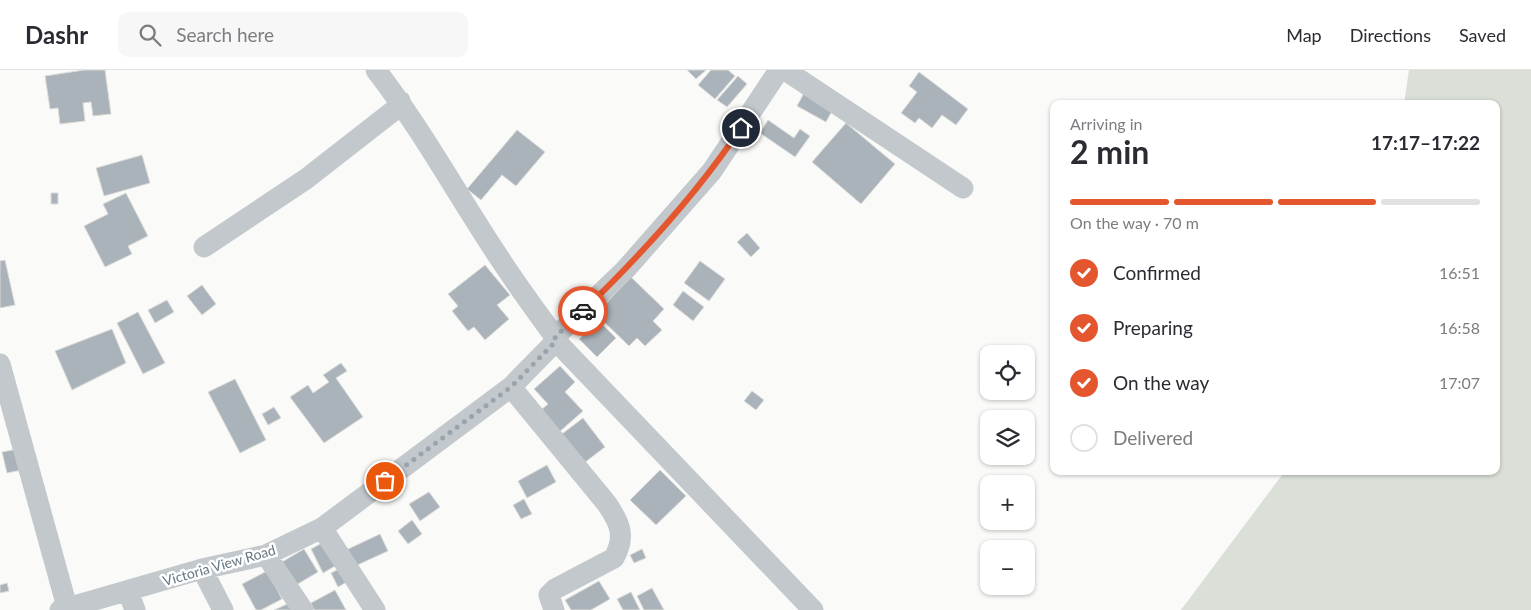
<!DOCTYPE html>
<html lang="en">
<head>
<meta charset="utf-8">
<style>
  body { margin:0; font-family:Lato,sans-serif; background:#f7f7f7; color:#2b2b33; height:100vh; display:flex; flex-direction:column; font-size:19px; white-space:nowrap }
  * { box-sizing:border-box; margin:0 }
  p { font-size:16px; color:#7c7c81 }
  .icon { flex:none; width:28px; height:28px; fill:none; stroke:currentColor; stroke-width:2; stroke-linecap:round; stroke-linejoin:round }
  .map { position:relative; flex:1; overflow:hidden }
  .details { position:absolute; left:1050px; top:30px; width:450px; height:375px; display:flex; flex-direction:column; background:#fff; border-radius:10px; box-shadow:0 1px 4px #0004 }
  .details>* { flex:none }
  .buttons { position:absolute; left:980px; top:275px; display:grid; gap:10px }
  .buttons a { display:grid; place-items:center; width:55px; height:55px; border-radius:10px; background:#fff; box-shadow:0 1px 4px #0004; font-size:25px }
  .pin { position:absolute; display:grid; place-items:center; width:42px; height:42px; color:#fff; margin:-21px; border:2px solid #fff; border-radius:50%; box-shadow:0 1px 5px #0007 }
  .courier { position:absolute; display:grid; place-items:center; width:50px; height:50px; margin:-25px; border:4px solid #e4572e; border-radius:50%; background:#fff; color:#222; box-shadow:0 1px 6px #0007 }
  .summary em { font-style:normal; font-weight:700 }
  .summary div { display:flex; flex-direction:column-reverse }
  .summary { display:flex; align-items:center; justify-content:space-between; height:85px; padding:0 20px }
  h1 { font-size:32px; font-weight:700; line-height:38px }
  .bar { display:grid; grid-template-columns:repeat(4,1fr); gap:8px 5px; align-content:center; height:60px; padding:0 20px }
  .bar i { height:6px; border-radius:4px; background:#e1e1e2 }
  .bar .selected { background:#e4572e }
  .bar p { grid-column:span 4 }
  ol { padding:0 20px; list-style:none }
  li { display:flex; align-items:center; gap:15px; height:55px }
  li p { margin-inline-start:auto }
  li .icon { padding:5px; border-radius:50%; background:#e4572e; color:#fff; stroke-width:4 }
  li:last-child { color:#7c7c81 }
  li i { width:28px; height:28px; border:2px solid #e1e1e2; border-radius:50% }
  header { display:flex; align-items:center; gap:30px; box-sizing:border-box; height:70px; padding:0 25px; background:#fff; border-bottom:1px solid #e1e1e2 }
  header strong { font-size:24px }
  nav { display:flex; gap:28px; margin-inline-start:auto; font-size:18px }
  .search { width:350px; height:45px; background:#f7f7f7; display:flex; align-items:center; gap:12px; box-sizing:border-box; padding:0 18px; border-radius:10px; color:#7c7c81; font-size:19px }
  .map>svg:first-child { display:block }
  .green { fill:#dadfd7 }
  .building { fill:#aab3b9; stroke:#dcdcda }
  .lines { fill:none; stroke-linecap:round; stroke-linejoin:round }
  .minor { stroke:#c3c8cc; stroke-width:21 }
  .done { stroke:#99a4ac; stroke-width:5; stroke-dasharray:0 9 }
  .route { stroke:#e4572e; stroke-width:6 }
  .labels { text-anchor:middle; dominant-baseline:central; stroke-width:5; stroke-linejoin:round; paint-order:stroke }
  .street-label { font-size:14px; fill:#657683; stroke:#fff }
</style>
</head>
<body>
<header>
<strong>Dashr</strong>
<div class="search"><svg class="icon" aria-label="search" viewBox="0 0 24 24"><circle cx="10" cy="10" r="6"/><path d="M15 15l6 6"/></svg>Search here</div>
<nav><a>Map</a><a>Directions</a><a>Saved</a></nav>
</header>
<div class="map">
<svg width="1531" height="540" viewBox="0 0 1531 540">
  <rect width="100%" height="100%" fill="#fafaf8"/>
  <path class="green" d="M1409,0H1531V540H1181L1285,401H1496V34H1404Z"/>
  <path class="building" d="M105,0L111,44L93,46L91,32L83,33L85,51L60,54L58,38L50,39L45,6L84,0Z
    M687,0H706L696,9Z
    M711,0H728L735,6L715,29L698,15Z
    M919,2L968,39L956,55L942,45L932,58L919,48L915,53L901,43L917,22L909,16Z
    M738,6L747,14L727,37L717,30Z
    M804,23L833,39L826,52L797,36Z
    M768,50L794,68L800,59L810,66L795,87L760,63Z
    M846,53L895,94L861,134L812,92Z
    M517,60L545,82L516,116L502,105L481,130L467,119Z
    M142,85L150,113L104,126L96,98Z
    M51,123H58V134H51Z
    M126,123L148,166L128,176L132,184L105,197L84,156L108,144L103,134Z
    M747,163L760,178L751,187L737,172Z
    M5,190L15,235L0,238V191Z
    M700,191L725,209L709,231L684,213Z
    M485,195L510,225L497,235L509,249L485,270L474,257L468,261L452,241L458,236L448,224Z
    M631,207L664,239L653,251L662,260L645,276L637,268L629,276L596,244Z
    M202,215L216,234L202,245L187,226Z
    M683,221L704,237L693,251L673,235Z
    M167,230L174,242L155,253L148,240Z
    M138,242L165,293L143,304L117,253Z
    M599,251L616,268L597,287L579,269Z
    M112,259L126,293L72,320L55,281Z
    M341,293L347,301L336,308L363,347L324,373L290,327L308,315L313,323L329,312L323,305Z
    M560,296L575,312L565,322L583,341L557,364L541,340L548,334L534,319Z
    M235,309L266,370L240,383L208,322Z
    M752,321L764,330L756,340L744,331Z
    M274,337L281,348L268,355L262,344Z
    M583,348L605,377L580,396L558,367Z
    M18,379L22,400L7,403L2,382Z
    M547,395L556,412L527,428L518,411Z
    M660,400L686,426L656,455L630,430Z
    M429,422L440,437L420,451L409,434Z
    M524,429L532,444L521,449L513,435Z
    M412,450L422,464L408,474L398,461Z
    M380,464L388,481L353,497L344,481Z
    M322,473L335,496L323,503L311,479Z
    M304,479L318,502L296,515L282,492Z
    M642,479L646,488L634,493L630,485Z
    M343,497L350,510L338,517L331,503Z
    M267,501L282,529L261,540H256L242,514Z
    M599,511L610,529L591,540H571L565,530Z
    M7,513L9,521L0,523V515Z
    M652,518L664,540H644L637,526Z
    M335,520L346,540H314L311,533Z
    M631,522L640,540H623L617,529Z
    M294,531L297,540H274Z"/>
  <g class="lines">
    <path class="minor" d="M376,0C423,61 459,128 502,192C519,218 537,242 555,267
      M785,0L963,118
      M204,177L306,109L397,38L400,31
      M556,271L813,540
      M0,294L67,537
      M511,317L607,434C620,453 626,466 614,488L555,519L549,525L554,540
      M322,458L375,540
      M266,485L303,540
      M202,499L223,540
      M128,521L135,540
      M60,540L202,499L266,485L322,458L511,317L556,271L555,267L625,200L712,101L779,0"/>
  </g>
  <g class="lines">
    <path class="done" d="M385,411L511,317L556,271L555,267L583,241"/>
    <path class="route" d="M583,241C641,185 696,125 741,58"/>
  </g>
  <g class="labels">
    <g class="street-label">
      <text transform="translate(219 495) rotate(-16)">Victoria View Road</text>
    </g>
  </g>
</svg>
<div class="buttons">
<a><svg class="icon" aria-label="locate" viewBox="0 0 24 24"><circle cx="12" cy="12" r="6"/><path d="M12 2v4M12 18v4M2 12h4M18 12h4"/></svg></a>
<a><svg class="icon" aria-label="layers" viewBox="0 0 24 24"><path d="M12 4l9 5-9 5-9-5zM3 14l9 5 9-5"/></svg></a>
<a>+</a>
<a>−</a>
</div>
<div class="pin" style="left:385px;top:411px;background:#ea580c"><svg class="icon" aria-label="bag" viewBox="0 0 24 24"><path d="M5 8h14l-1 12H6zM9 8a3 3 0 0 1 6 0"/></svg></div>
<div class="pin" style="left:741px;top:58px;background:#1f2937"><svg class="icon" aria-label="home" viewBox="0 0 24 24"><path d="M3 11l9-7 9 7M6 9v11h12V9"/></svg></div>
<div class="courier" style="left:583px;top:241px"><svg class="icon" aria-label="car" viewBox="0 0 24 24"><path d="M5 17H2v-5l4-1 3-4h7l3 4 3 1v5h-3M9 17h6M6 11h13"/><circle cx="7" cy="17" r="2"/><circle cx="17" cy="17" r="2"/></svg></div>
<section class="details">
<div class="summary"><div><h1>2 min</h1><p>Arriving in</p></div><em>17:17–17:22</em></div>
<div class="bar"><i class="selected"></i><i class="selected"></i><i class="selected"></i><i></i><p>On the way · 70 m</p></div>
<ol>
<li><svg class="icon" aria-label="check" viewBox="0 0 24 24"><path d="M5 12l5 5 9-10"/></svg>Confirmed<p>16:51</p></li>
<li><svg class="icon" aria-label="check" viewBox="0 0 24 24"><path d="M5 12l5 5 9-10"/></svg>Preparing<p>16:58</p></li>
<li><svg class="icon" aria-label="check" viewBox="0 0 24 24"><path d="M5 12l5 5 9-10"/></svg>On the way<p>17:07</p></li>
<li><i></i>Delivered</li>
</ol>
</section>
</div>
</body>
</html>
